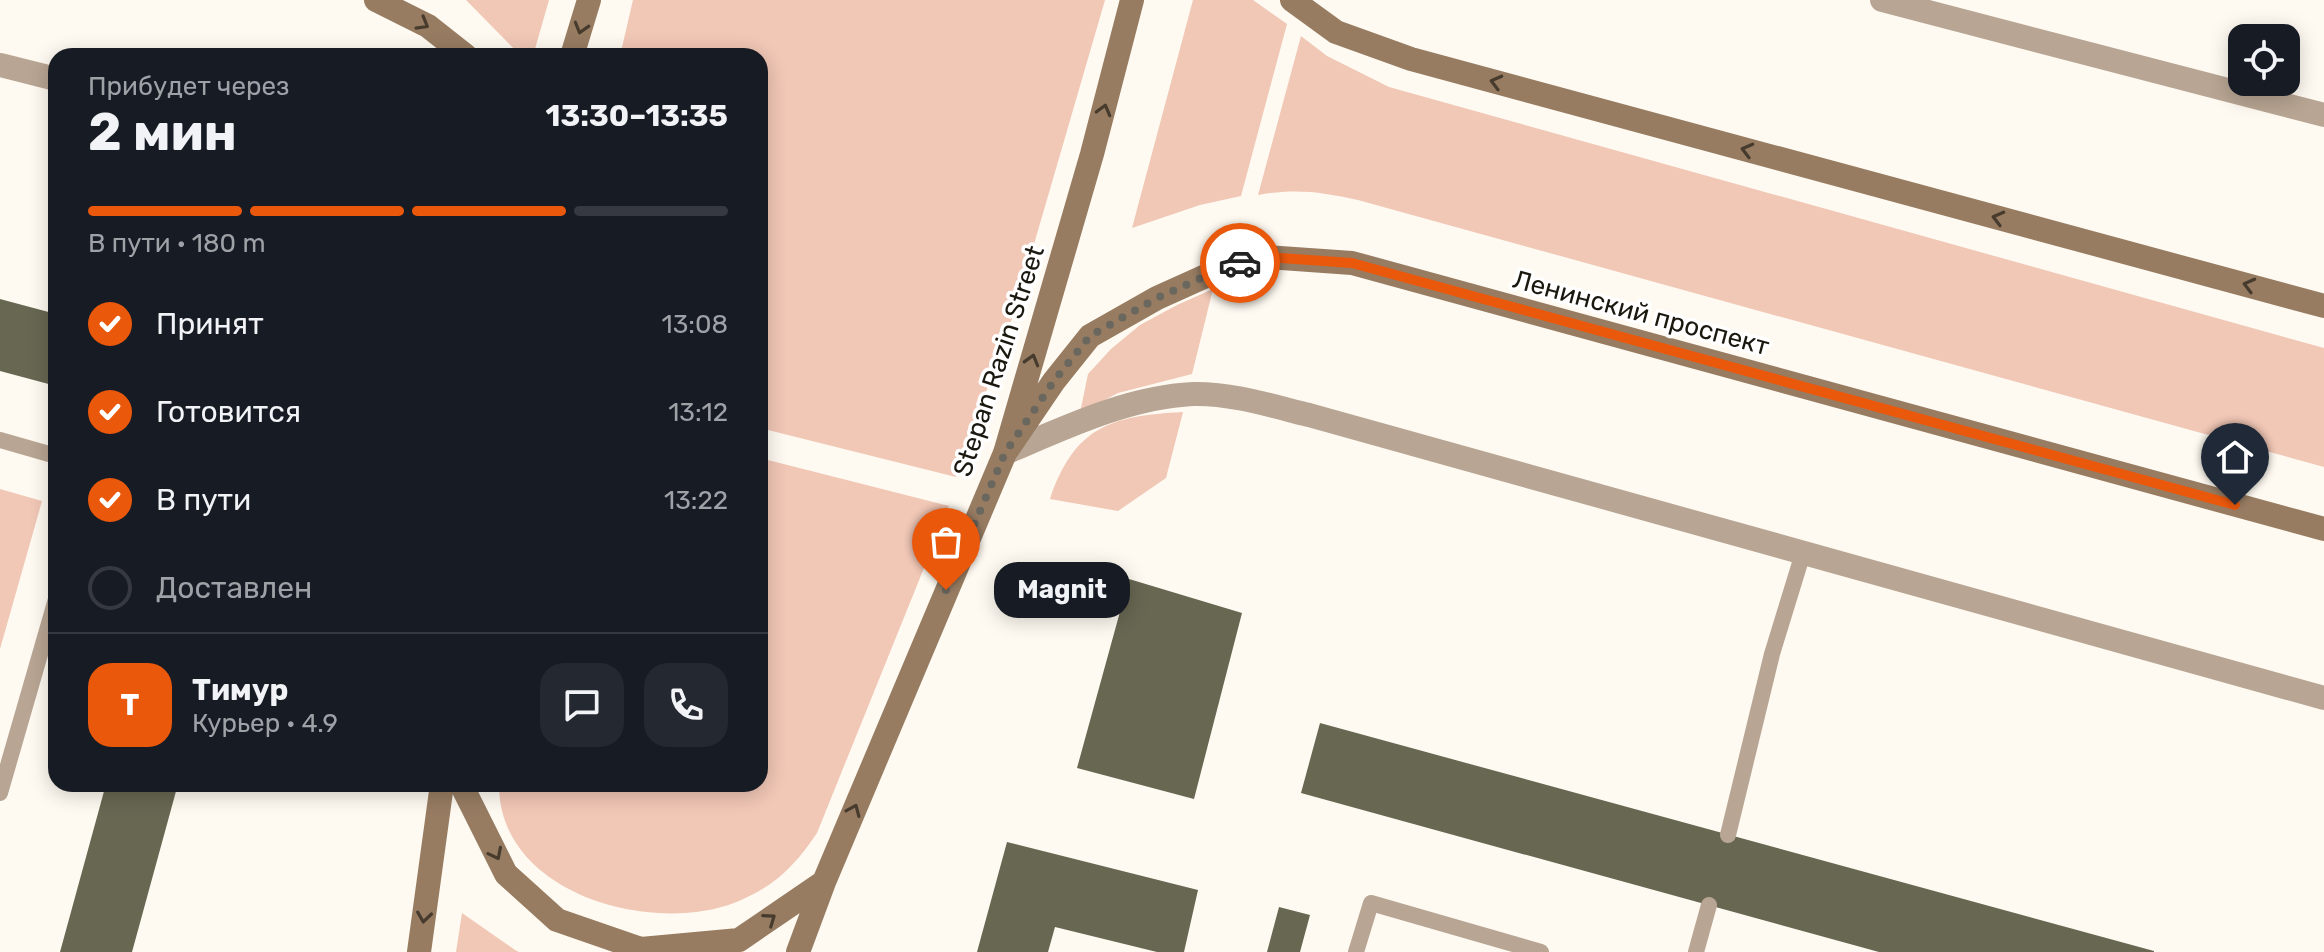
<!DOCTYPE html>
<html lang="ru">
<head>
<meta charset="utf-8">
<style>
  body { margin:0; font-family:Rubik,sans-serif; background:#242831; color:#f1f3f6; height:100vh; display:flex; flex-direction:column; font-size:30px; white-space:nowrap }
  * { box-sizing:border-box; margin:0 }
  p { font-size:26px; color:#9ea1a6 }
  .icon { flex:none; width:44px; height:44px; fill:none; stroke:currentColor; stroke-width:2; stroke-linecap:round; stroke-linejoin:round }
  .map { position:relative; flex:1; overflow:hidden }
  .panel { position:absolute; left:48px; top:48px; width:720px; height:744px; display:flex; flex-direction:column; background:#171b24; border-radius:24px; box-shadow:0 4px 20px #0003 }
  .panel>* { flex:none }
  .tools { position:absolute; left:2228px; top:24px; display:grid; gap:16px }
  .tools a { display:grid; place-items:center; width:72px; height:72px; border-radius:16px; background:#171b24; box-shadow:0 4px 20px #0003; font-size:40px }
  .pin { position:absolute; display:grid; place-items:center; width:68px; height:68px; color:#fff; margin:-82px -34px; border-radius:50% 50% 50% 0; rotate:-45deg; box-shadow:0 0 8px #0007 }
  .pin .icon { rotate:45deg }
  .courier { position:absolute; display:grid; place-items:center; width:80px; height:80px; margin:-40px; border:6px solid #ea580c; border-radius:50%; background:#fff; color:#222; box-shadow:0 2px 10px #0007 }
  .bubble { position:absolute; height:56px; border-radius:24px; background:#171b24; box-shadow:0 4px 20px #0003; font-size:26px; font-weight:700; line-height:56px; text-align:center }
  .headline em { font-style:normal; font-weight:700 }
  .headline div { display:flex; flex-direction:column-reverse }
  .headline { display:flex; align-items:center; justify-content:space-between; height:136px; padding:0 40px }
  h1 { font-size:52px; font-weight:700; line-height:60px }
  .bar { display:grid; grid-template-columns:repeat(4,1fr); gap:12px 8px; align-content:center; height:96px; padding:0 40px }
  .bar i { height:10px; border-radius:6px; background:#363941 }
  .bar .on { background:#ea580c }
  .bar p { grid-column:span 4 }
  .line { display:flex; align-items:center; gap:20px; padding:0 40px; border-top:2px solid #363941 }
  .line div { flex:1 }
  .round { display:grid; place-items:center; flex:none; width:84px; height:84px; border-radius:24px; background:#242831 }
  ol { padding:0 40px; list-style:none }
  li { display:flex; align-items:center; gap:24px; height:88px }
  li p { margin-inline-start:auto }
  li .icon { padding:8px; border-radius:50%; background:#ea580c; color:#fff; stroke-width:4 }
  li:last-child { color:#9ea1a6 }
  li i { width:44px; height:44px; border:4px solid #363941; border-radius:50% }
  .map>svg:first-child { display:block }
  .green { fill:#f1c7b6 }
  .building { fill:#676752 }
  .lines { fill:none; stroke-linecap:round; stroke-linejoin:round }
  .lane { stroke:#b8a593; stroke-width:16 }
  .street { stroke:#b8a593; stroke-width:24 }
  .secondary { stroke:#977c62; stroke-width:24 }
  .oneway { stroke:#463b2d }
  .done { stroke:#6a675f; stroke-width:8; stroke-dasharray:0 14.4 }
  .route { stroke:#ea580c; stroke-width:10 }
  .labels { text-anchor:middle; dominant-baseline:central; stroke-width:7; stroke-linejoin:round; paint-order:stroke }
  .street-label { font-size:26px; fill:#1b1810; stroke:#fff }
</style>
</head>
<body>
<div class="map">
<svg width="2324" height="952" viewBox="0 0 2324 952">
  <rect width="100%" height="100%" fill="#fefaf1"/>
  <path class="green" d="M466,0H549L533,56H521Z
    M633,0H1105L1014,313L956,477L760,428V56H620Z
    M1193,0H1253L1287,24L1241,196L1200,205L1132,228Z
    M1301,36L1327,56L1389,87L2324,348V467L1358,200C1323,192 1294,188 1258,195Z
    M1213,289L1192,374L1118,393L1080,413L1088,374L1111,349L1140,325L1177,305Z
    M1183,412L1166,478L1118,511L1050,499C1075,426 1111,416 1183,412Z
    M760,458L949,506L817,833C794,867 774,887 734,903C649,935 498,893 499,784H760Z
    M0,489L42,501L0,649Z
    M462,913L515,950L519,952H456Z"/>
  <path class="building" d="M0,299L56,314V386L0,371Z
    M1129,579L1242,613L1194,799L1077,768Z
    M1320,723L2154,951V952H1879L1301,793Z
    M106,784H178L132,952H60Z
    M1007,842L1198,890L1184,952H1157L1055,927L1048,952H977Z
    M1279,907L1310,915L1300,952H1267Z"/>
  <g class="lines">
    <path class="lane" d="M0,440L56,456
      M0,793L56,599
      M1728,835L1772,654L1803,553
      M1356,952L1371,903L1541,952
      M1696,952L1709,905"/>
    <path class="street" d="M1882,0L2324,115
      M0,65L56,79
      M1005,453C1064,428 1128,397 1193,394C1231,393 1272,406 1309,415L2324,698"/>
    <path class="secondary" d="M376,0L428,26L466,56
      M1292,0L1336,32L1411,59L2324,306
      M572,56L589,0
      M1005,453L1054,381L1090,336L1157,298L1228,266L1266,257L1352,263L2324,529
      M461,784L506,874L557,920L641,949L739,940L824,882
      M419,952L442,784
      M798,952L824,882L1005,453L1092,154L1132,0"/>
  </g>
  <defs><path id="oneway-chevron" d="M-2-3.5L2.5 0L-2 3.5" fill="none" stroke-width="1.6" stroke-linecap="round" stroke-linejoin="round" transform="scale(2)"/></defs>
  <g class="oneway">
    <use href="#oneway-chevron" transform="translate(423 24) rotate(30)"/>
    <use href="#oneway-chevron" transform="translate(581 28) rotate(106)"/>
    <use href="#oneway-chevron" transform="translate(1496 82) rotate(-165)"/>
    <use href="#oneway-chevron" transform="translate(1104 110) rotate(-75)"/>
    <use href="#oneway-chevron" transform="translate(1747 150) rotate(-165)"/>
    <use href="#oneway-chevron" transform="translate(1998 218) rotate(-165)"/>
    <use href="#oneway-chevron" transform="translate(2249 285) rotate(-165)"/>
    <use href="#oneway-chevron" transform="translate(1032 360) rotate(-74)"/>
    <use href="#oneway-chevron" transform="translate(854 810) rotate(-67)"/>
    <use href="#oneway-chevron" transform="translate(496 854) rotate(63)"/>
    <use href="#oneway-chevron" transform="translate(424 917) rotate(98)"/>
    <use href="#oneway-chevron" transform="translate(770 919) rotate(-35)"/>
  </g>
  <g class="lines">
    <path class="done" d="M946,590L1005,453L1054,381L1090,336L1157,298L1228,266L1240,263"/>
    <path class="route" d="M1240,263L1266,257L1352,263L2235,505"/>
  </g>
  <g class="labels">
    <g class="street-label">
      <text transform="translate(1641 313) rotate(15)">Ленинский проспект</text>
      <text transform="translate(999 361) rotate(-72)">Stepan Razin Street</text>
    </g>
  </g>
</svg>
<div class="tools">
<a><svg class="icon" aria-label="locate" viewBox="0 0 24 24"><circle cx="12" cy="12" r="6"/><path d="M12 2v4M12 18v4M2 12h4M18 12h4"/></svg></a>
</div>
<div class="pin" style="left:946px;top:590px;background:#ea580c"><svg class="icon" aria-label="bag" viewBox="0 0 24 24"><path d="M5 8h14l-1 12H6zM9 8a3 3 0 0 1 6 0"/></svg></div>
<div class="pin" style="left:2235px;top:505px;background:#1f2937"><svg class="icon" aria-label="home" viewBox="0 0 24 24"><path d="M3 11l9-7 9 7M6 9v11h12V9"/></svg></div>
<div class="courier" style="left:1240px;top:263px"><svg class="icon" aria-label="car" viewBox="0 0 24 24"><path d="M5 17H2v-5l4-1 3-4h7l3 4 3 1v5h-3M9 17h6M6 11h13"/><circle cx="7" cy="17" r="2"/><circle cx="17" cy="17" r="2"/></svg></div>
<div class="bubble" style="left:994px;top:562px;width:136px">Magnit</div>
<section class="panel">
<div class="headline"><div><h1>2 мин</h1><p>Прибудет через</p></div><em>13:30–13:35</em></div>
<div class="bar"><i class="on"></i><i class="on"></i><i class="on"></i><i></i><p>В пути · 180 m</p></div>
<ol>
<li><svg class="icon" aria-label="check" viewBox="0 0 24 24"><path d="M5 12l5 5 9-10"/></svg>Принят<p>13:08</p></li>
<li><svg class="icon" aria-label="check" viewBox="0 0 24 24"><path d="M5 12l5 5 9-10"/></svg>Готовится<p>13:12</p></li>
<li><svg class="icon" aria-label="check" viewBox="0 0 24 24"><path d="M5 12l5 5 9-10"/></svg>В пути<p>13:22</p></li>
<li><i></i>Доставлен</li>
</ol>
<div class="line" style="height:144px"><b class="round" style="background:#ea580c;color:#fff">Т</b><div><b>Тимур</b><p>Курьер · 4.9</p></div><a class="round"><svg class="icon" aria-label="chat" viewBox="0 0 24 24"><path d="M4 5h16v11H9l-5 4z"/></svg></a><a class="round"><svg class="icon" aria-label="phone" viewBox="0 0 24 24"><path d="M5 4h4l2 5-3 2q2 4 5 5l2-3 5 2v4C11 20 4 13 5 4z"/></svg></a></div>
</section>
</div>
</body>
</html>
